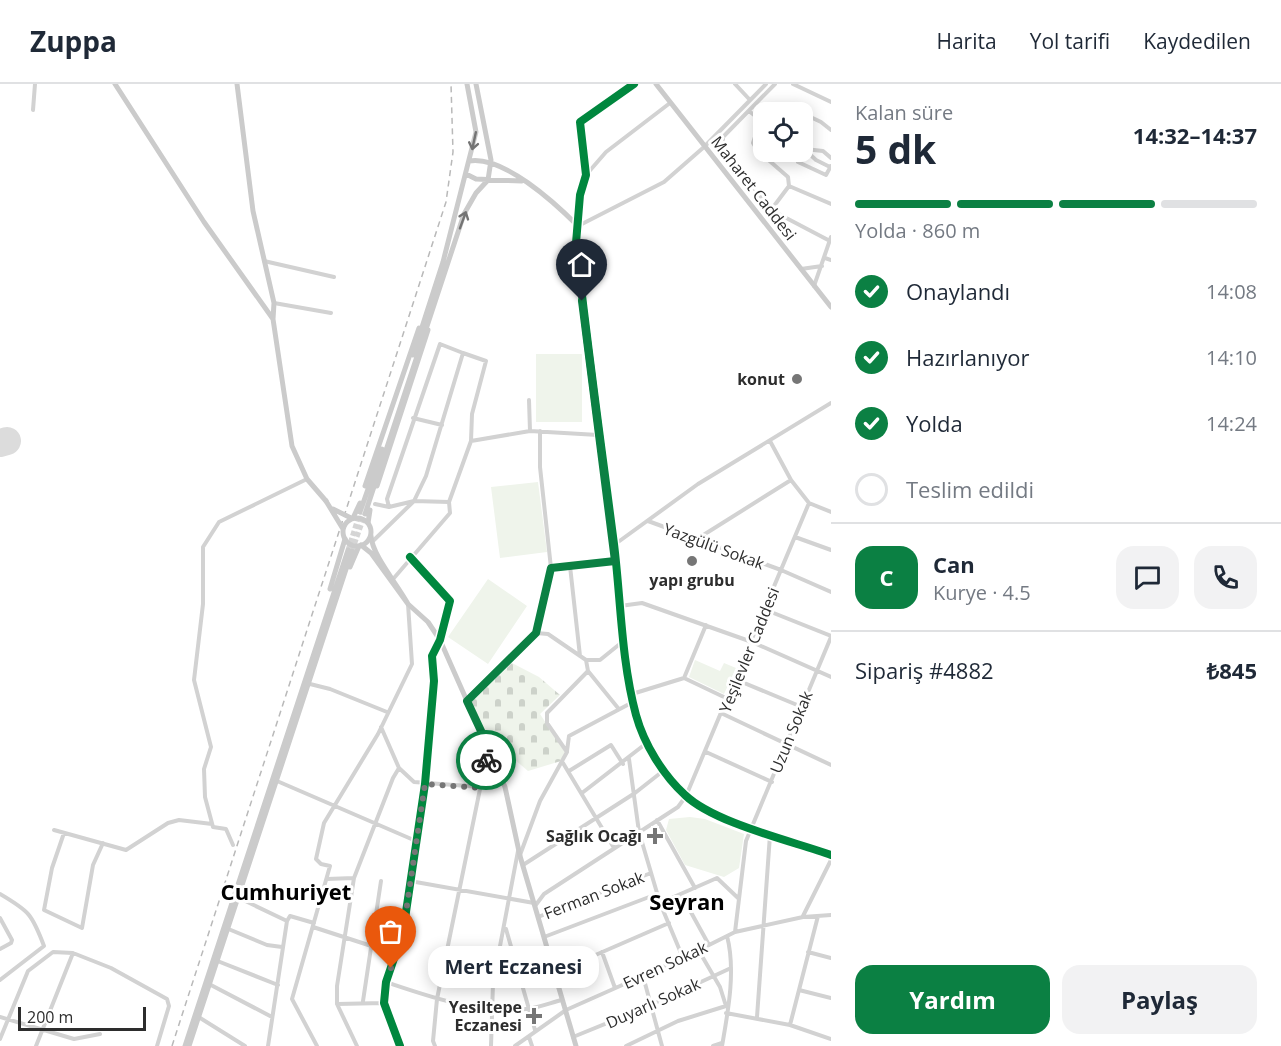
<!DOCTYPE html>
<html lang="tr">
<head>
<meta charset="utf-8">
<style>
  body { margin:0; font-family:"Open Sans",sans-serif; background:#f2f2f3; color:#1f2937; height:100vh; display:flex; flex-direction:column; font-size:22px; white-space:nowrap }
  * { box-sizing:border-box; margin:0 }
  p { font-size:20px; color:#747a83 }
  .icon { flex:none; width:33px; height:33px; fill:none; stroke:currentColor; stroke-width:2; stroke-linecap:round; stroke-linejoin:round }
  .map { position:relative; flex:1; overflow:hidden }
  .details { display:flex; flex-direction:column; background:#fff; width:450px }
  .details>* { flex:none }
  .fabs { position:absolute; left:753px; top:18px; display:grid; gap:12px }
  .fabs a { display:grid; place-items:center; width:60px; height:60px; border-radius:12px; background:#fff; box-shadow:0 3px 15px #0003; font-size:30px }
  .scale { position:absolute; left:18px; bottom:15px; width:128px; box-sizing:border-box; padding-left:6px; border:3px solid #2d2d2d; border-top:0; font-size:16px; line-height:21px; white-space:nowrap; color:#2d2d2d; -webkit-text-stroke:4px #fff; paint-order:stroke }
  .pin { position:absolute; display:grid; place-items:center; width:51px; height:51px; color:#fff; margin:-62px -26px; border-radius:50% 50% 50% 0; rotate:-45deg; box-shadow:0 0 6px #0007 }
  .pin .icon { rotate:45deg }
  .courier { position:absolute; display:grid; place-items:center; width:60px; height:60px; margin:-30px; border:4px solid #0b8043; border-radius:50%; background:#fff; color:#222; box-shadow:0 2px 8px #0007 }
  .bubble { position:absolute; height:42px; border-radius:18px; background:#fff; box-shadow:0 3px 15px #0003; font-size:20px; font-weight:700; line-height:42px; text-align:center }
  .summary em { font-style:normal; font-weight:700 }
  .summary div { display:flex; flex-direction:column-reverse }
  .summary { display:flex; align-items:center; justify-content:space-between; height:102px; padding:0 24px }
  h1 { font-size:39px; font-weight:700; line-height:45px }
  .bar { display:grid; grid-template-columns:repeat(4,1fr); gap:9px 6px; align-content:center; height:72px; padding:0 24px }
  .bar i { height:8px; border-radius:4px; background:#e0e1e3 }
  .bar .selected { background:#0b8043 }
  .bar p { grid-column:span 4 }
  .line { display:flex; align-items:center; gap:15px; padding:0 24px; border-top:2px solid #e0e1e3 }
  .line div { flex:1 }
  .round { display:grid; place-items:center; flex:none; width:63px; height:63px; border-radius:18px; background:#f2f2f3 }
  ol { padding:0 24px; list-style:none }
  li { display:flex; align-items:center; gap:18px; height:66px }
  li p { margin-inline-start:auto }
  li .icon { padding:6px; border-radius:50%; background:#0b8043; color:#fff; stroke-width:4 }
  li:last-child { color:#747a83 }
  li i { width:33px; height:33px; border:3px solid #e0e1e3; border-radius:50% }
  .cta { display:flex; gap:12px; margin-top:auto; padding:12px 24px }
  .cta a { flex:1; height:69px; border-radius:18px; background:#0b8043; color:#fff; font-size:24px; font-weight:700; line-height:69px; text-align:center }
  .cta a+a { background:#f2f2f3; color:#1f2937 }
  header { display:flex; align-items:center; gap:36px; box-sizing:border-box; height:84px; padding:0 30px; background:#fff; border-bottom:2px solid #e0e1e3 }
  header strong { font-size:28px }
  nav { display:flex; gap:33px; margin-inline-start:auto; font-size:21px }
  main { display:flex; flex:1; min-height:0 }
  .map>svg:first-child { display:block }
  .green { fill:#eff4eb }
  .cemetery { fill:url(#cemetery-stones) }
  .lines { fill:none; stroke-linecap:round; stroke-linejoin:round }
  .runway { stroke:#dcdcdc; stroke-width:28 }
  .secondary-tunnel { stroke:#d5d5d5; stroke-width:5; stroke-dasharray:5 2.5; stroke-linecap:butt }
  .street { stroke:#d2d2d2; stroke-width:4 }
  .secondary { stroke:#cbcbcb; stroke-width:5 }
  .rail { stroke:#b9b9b9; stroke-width:1.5; stroke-dasharray:6 4.5; stroke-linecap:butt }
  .secondary-bridge { stroke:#cbcbcb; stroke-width:5 }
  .cycleway-casing { stroke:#fff; stroke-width:11 }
  .cycleway { stroke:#00873e; stroke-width:8 }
  .oneway { stroke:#747474 }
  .done { stroke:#767676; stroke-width:6; stroke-dasharray:0 10.8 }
  .route { stroke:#0b8043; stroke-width:8 }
  .poi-dot { fill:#767676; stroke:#fff; stroke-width:2 }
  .labels { text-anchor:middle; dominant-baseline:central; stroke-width:6; stroke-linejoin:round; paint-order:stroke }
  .street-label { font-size:16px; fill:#2d2d2d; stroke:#fff }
  .poi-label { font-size:16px; font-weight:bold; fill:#2d2d2d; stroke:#fff; text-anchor:end }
  .district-label { font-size:22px; font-weight:bold; fill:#000; stroke:#fff }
</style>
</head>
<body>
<header>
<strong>Zuppa</strong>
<nav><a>Harita</a><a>Yol tarifi</a><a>Kaydedilen</a></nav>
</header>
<main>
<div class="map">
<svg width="831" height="962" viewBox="0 0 831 962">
  <defs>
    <pattern id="cemetery-stones" width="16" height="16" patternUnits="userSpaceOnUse" patternTransform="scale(1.5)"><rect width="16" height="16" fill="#eff4eb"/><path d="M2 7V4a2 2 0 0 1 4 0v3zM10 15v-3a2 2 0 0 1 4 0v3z" fill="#cdd2ca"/></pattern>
  </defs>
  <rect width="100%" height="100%" fill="#fff"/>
  <path class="green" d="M536,270H582V338H536Z
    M538,398L547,468L500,474L491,403Z
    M488,495L527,522L488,580L448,553Z
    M695,576L720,587L724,579L736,584L724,610L689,593Z
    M690,733L705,735L744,750L739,784L724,793L685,781L666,746L669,735Z"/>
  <path class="cemetery" d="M512,579L539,593L560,611L540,630L565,668L561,677L528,687L487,652L471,618Z"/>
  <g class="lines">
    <path class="runway" d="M0,359L7,357"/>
    <path class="secondary-tunnel" d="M348,466L360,428
      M352,467L365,430"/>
    <path class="street" d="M735,0L750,16
      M775,0L723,53V64L771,126L830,157
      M793,0L831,18
      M33,26L35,0
      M749,27L764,39
      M782,28L788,22L802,28
      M802,29L821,38L831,46
      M760,38L753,59L758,67L788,93L789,102L831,120
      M805,65L823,67L831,74
      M830,83L816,76L804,65L798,78L826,91L831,82
      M586,91L606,68L670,19
      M771,126L789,102
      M578,142L664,98L704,63L766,0
      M825,174L831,176
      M264,177L334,193
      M801,185L822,182
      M814,202L831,153
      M274,219L331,229
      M463,269L486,277L472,330L471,357L449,418L414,417L426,392Z
      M529,316L530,347
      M413,334L442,341
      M471,357L530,347L598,351
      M770,357L791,396L809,419L831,428
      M414,417L389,423L387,415L440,260L463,269
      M375,420L389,423
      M648,437L781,486L831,508
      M795,453L831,466
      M697,455L791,396
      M374,456L413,418
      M614,461L698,400L831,319
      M570,482L580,572
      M551,484L615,476
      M394,494L450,429L449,418
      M620,522L642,519L752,558L831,593
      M766,526L831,552
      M536,549L551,484L540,383V347
      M586,576H600L621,559
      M684,594L706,541
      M737,596L802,623
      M306,599L330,605L387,628
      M632,610L684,594L728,615
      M467,617L536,549L548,550L586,576L588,587L618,624
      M723,630L831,681
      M381,643L399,684L414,698L481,703
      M567,667L569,652L633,618
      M706,668L772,698
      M629,675L639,748L660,819L683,874
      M563,679L614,764
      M569,687L611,661L623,680
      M277,697L416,757
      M582,709L648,658
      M657,736L695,804
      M54,746L126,766L168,739L179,736L212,740
      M64,749L52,784L44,826L82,844L93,781L103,759
      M233,761L226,745L213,743L205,713L204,685L211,663L194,596L203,520V463L219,438L307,395
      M520,771L540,717L567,668L547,639V629L588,587
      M523,781L635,709L663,687
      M327,795L354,794
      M410,797L534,819
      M0,810C29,827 32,830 44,862L0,896
      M682,812L709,861
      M237,813L287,837L268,962
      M660,819L717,794L738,814
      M535,822L544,810L678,723L686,712L809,419
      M803,832L831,776
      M538,833L651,789
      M0,834L12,856L11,859L0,865
      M287,837L290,832L314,839
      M313,843L396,870
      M226,844L267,861L282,863
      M506,845L535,946
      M735,848L746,757L831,553
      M544,853L657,810
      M602,868L615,904
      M808,868L831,874
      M215,876L278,901
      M554,889L669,839
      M643,892L662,962
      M386,898C431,913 478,930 526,925C538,924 550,919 562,916
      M209,900L272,933
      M799,906L831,914
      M363,917L381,797
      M337,920L384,919
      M726,929L790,941L831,955
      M197,932L245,962
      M0,933L74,955L100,950
      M757,933L770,751
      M790,941L818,832
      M529,953L532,962
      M573,953L649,922L731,884
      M0,955L28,887L53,868L73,869
      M36,962L73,869L111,884L167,915L169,922L157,962
      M317,962L292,915L330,782L321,780L316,775L324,739L378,650L412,580L408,520
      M357,962L337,920V902L354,794L393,694L399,684
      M400,962L384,919L386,898L403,848L425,700L434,597L432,572L440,556L450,517L410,473
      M435,962L433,957L437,915L488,666
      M491,962L493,899L518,767
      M515,962L566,926L683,874L735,848L803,833L831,831
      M626,962L678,937L726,922L720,903L699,867
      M713,962L722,959
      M722,962C728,928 736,886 727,852"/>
    <path class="secondary" d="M115,0L204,138L273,235L292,362L307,395L326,417
      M237,0L253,127L274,219L273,235
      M634,0L580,38L586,91L580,111L576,159C587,260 601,360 614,460C621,517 621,575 636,631C644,660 663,691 685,711C714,739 792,757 831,771
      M656,0L831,223
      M469,77C503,71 555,119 578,142
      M466,90L476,95L522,97
      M413,271L443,178L476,48L467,0
      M365,402L419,244
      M377,402L428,246
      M360,428L382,365
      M365,430L464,130L476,109L488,96L491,76L476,0
      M353,434L360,419
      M368,439L370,426
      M361,461L371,469L408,520C398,501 372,471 371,452
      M350,483L359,462
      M330,505L345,455
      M408,520L428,538L440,556L505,703L520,772L576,962
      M185,962L348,466
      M189,962L352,467"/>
    <path class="rail" d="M172,962L446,118L453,68L451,0"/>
    <path class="secondary-bridge" d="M326,417L343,445
      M333,425L351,434
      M343 448a14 14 0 1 1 28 0a14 14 0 1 1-28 0Z"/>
    <defs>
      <path id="cycleway" d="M634,0L580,38L586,91L580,111L576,159C587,260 601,360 614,460C621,517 621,575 636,631C644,660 663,691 685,711C714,739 792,757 831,771
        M400,962L384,919L386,898L403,848L425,700L434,597L432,572L440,556L450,517L410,473"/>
    </defs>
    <use href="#cycleway" class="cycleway-casing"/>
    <use href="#cycleway" class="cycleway"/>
  </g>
  <defs><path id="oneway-shaft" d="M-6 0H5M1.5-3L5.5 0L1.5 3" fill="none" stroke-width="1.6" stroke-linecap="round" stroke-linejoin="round" transform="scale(1.5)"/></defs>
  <g class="oneway">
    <use href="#oneway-shaft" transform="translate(474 57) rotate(102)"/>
    <use href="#oneway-shaft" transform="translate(463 136) rotate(-70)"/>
  </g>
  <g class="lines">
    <path class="done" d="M391,884L403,848L425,700L482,704L486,676"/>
    <path class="route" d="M486,676L489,664L467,617L536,549L551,484L615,477L582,217"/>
  </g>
  <g class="poi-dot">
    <circle cx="797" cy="295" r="6"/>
    <circle cx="692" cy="477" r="6"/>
    <path d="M652 743h6v6h6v6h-6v6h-6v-6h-6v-6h6z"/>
    <path d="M531 923h6v6h6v6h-6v6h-6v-6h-6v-6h6z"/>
  </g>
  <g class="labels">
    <g class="street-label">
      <text transform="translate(754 104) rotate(52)">Maharet Caddesi</text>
      <text transform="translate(714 462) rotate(20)">Yazgülü Sokak</text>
      <text transform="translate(749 566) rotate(-68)">Yeşilevler Caddesi</text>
      <text transform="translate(791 648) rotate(-68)">Uzun Sokak</text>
      <text transform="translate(594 811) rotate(-21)">Ferman Sokak</text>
      <text transform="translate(665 881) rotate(-25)">Evren Sokak</text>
      <text transform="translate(653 919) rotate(-24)">Duyarlı Sokak</text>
    </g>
    <g class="poi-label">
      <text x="785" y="295">konut</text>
      <text x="692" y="496" text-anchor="middle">yapı grubu</text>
      <text x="642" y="752">Sağlık Ocağı</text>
      <text x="522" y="923">Yesiltepe<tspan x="522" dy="18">Eczanesi</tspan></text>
    </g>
    <g class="district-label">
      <text x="286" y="807">Cumhuriyet</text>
      <text x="687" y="817">Seyran</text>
    </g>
  </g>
</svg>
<div class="fabs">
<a><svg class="icon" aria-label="locate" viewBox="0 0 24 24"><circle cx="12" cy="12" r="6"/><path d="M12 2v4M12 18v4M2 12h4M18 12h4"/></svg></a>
</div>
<div class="scale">200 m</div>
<div class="pin" style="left:391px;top:884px;background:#ea580c"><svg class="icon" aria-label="bag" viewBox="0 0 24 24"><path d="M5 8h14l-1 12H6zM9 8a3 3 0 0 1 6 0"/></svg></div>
<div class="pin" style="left:582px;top:217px;background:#1f2937"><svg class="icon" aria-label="home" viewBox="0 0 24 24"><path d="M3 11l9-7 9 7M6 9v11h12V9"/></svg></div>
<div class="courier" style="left:486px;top:676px"><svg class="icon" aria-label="bike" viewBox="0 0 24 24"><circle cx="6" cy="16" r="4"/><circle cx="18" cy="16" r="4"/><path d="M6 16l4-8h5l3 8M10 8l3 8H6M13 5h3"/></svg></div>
<div class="bubble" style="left:428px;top:862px;width:171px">Mert Eczanesi</div>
</div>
<section class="details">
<div class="summary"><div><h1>5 dk</h1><p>Kalan süre</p></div><em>14:32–14:37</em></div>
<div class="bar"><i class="selected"></i><i class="selected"></i><i class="selected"></i><i></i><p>Yolda · 860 m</p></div>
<ol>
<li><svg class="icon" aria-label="check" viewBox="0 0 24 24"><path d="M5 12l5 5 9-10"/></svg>Onaylandı<p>14:08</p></li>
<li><svg class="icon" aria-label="check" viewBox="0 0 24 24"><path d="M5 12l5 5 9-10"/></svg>Hazırlanıyor<p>14:10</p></li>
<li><svg class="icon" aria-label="check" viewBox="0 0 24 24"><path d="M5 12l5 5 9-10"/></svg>Yolda<p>14:24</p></li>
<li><i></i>Teslim edildi</li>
</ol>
<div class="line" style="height:108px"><b class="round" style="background:#0b8043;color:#fff">C</b><div><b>Can</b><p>Kurye · 4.5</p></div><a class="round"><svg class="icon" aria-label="chat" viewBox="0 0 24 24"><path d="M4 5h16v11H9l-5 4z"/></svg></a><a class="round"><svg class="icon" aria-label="phone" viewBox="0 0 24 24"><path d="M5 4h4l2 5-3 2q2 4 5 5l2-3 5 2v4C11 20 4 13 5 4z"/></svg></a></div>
<div class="line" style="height:78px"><div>Sipariş #4882</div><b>₺845</b></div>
<div class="cta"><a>Yardım</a><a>Paylaş</a></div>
</section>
</main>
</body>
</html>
